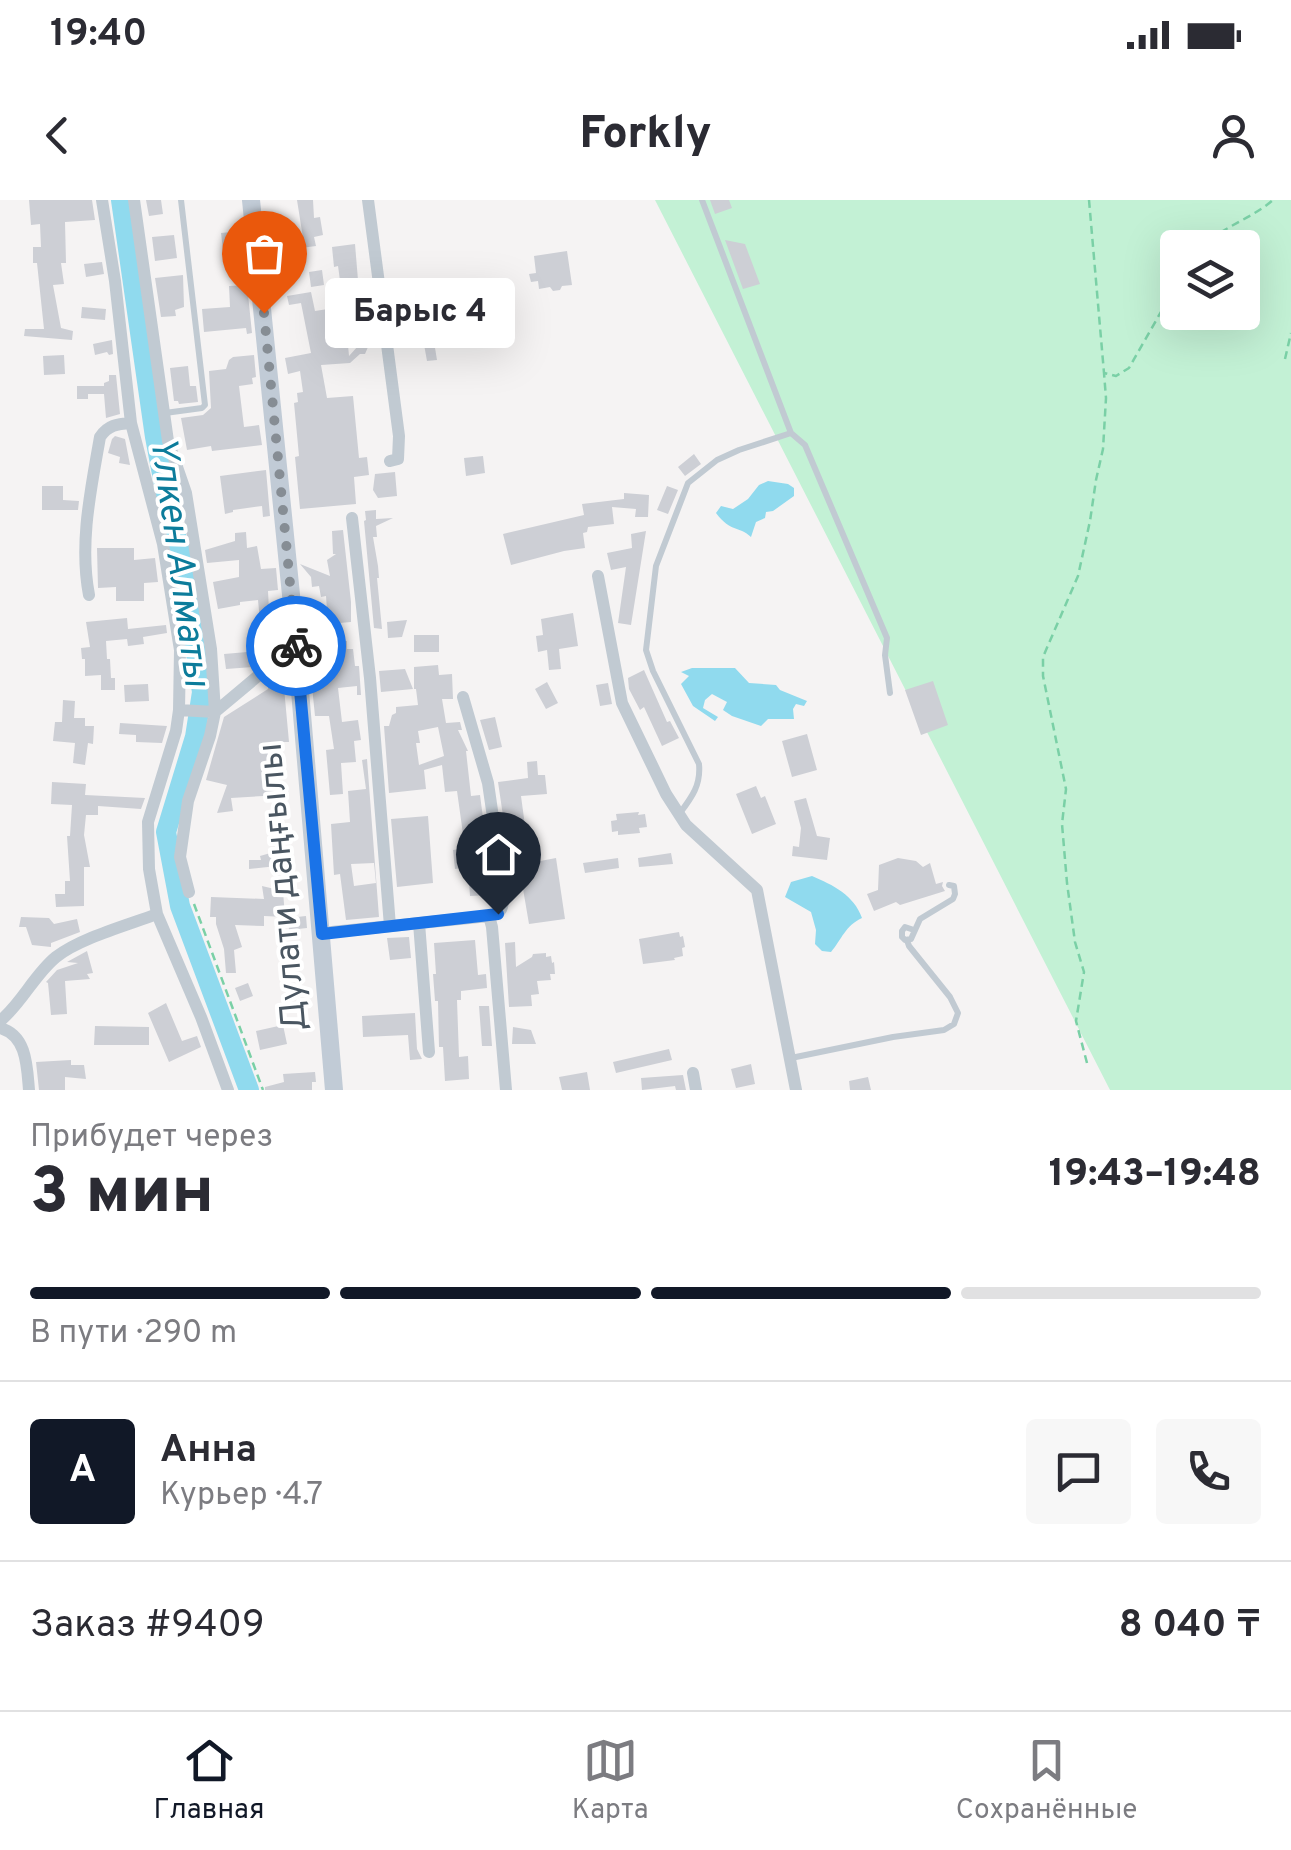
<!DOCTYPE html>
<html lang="ru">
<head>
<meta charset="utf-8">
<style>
  body { margin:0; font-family:Overpass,sans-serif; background:#f7f7f7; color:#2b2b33; height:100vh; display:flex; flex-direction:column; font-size:38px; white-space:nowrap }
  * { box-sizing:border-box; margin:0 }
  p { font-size:32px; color:#7c7c81 }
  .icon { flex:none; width:55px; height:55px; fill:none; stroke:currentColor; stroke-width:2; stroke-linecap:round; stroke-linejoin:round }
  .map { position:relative; height:890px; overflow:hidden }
  .side { display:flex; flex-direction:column; background:#fff; flex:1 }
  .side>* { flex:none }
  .fabs { position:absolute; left:1160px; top:30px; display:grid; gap:20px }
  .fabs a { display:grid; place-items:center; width:100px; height:100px; border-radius:10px; background:#fff; box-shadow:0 10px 40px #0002; font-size:50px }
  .pin { position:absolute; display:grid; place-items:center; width:85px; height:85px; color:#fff; margin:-102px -42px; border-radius:50% 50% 50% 0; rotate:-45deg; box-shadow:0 0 10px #0007 }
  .pin .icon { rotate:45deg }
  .courier { position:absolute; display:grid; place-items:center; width:100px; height:100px; margin:-50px; border:8px solid #1a73e8; border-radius:50%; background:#fff; color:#222; box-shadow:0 2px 12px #0007 }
  .bubble { position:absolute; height:70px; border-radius:10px; background:#fff; box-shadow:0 10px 40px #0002; font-size:32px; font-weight:800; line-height:70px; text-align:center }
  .head em { font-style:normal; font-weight:800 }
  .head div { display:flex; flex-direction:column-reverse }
  .head { display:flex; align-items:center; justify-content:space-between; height:170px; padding:0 30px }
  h1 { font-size:65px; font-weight:800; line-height:75px }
  .bar { display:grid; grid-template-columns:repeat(4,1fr); gap:15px 10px; align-content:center; height:120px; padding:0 30px }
  .bar i { height:12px; border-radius:8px; background:#e1e1e2 }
  .bar .on { background:#111827 }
  .bar p { grid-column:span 4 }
  .line { display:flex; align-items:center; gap:25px; padding:0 30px; border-top:2px solid #e1e1e2 }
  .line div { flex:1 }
  .round { display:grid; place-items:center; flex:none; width:105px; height:105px; border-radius:10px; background:#f7f7f7 }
  .status { display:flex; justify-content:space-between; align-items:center; height:70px; padding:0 50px; background:#fff; direction:ltr }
  .status svg { height:28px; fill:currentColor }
  header { display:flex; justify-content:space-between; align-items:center; height:130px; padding:0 30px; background:#fff; font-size:45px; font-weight:800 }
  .tab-bar { display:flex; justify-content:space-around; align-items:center; height:140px; border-top:2px solid #e1e1e2; background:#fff; font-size:28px; color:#7c7c81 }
  .tab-bar a { display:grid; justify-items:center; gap:5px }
  .tab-bar .on { color:#111827 }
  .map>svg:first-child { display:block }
  .green { fill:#c3f1d5; fill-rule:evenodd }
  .water { fill:#90daee }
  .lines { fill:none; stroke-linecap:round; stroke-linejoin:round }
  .river { stroke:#90daee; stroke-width:20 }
  .building { fill:#cdcfd5; fill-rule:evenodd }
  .path { stroke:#7ad0a6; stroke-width:2.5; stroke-dasharray:8 5; stroke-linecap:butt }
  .lane { stroke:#c1cad2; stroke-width:6 }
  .street { stroke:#c1cad2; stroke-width:12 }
  .secondary { stroke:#c1cbd6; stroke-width:18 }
  .done { stroke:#868d94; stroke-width:10; stroke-dasharray:0 18 }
  .route { stroke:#1a73e8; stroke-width:12 }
  .labels { text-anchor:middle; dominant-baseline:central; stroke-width:8; stroke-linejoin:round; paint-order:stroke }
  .street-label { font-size:35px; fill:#4a5661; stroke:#fff }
  .water-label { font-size:38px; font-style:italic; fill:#0c7c9b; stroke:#fff }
</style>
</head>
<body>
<div class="status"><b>19:40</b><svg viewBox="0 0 49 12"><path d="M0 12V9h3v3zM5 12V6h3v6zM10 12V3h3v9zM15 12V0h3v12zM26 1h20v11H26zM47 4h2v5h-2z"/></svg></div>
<header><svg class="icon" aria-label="back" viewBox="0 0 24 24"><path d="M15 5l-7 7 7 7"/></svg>Forkly<svg class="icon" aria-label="person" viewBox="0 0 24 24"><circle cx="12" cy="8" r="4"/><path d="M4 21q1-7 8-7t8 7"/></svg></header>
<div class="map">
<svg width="1291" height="890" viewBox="0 0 1291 890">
  <rect width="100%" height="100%" fill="#f5f3f3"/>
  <path class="green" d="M655,0H1291V890H1110ZM1178,48H1242V112H1178Z"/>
  <path class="water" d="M768,281L788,284L794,288V296L773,311L766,312L765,318L756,322L751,337C738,325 731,333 716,313L721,306L733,309L748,299L759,285Z
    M692,468H735L749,483L776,485L780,490L807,501L804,506L796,504L793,509L794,519H768L761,526L732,516L723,510L727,502L712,494L705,500L703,508L718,517L715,521L693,506L681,484L689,476L681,472Z
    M812,676C833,685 854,695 862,718C845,726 842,739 831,752L822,751L815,744L816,730L811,712L785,697L791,682Z"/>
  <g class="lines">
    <path class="river" d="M121,0L155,237L168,306L180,351L202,492L195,537L166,632L180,706L249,890"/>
  </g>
  <path class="building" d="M29,0H92L95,20L65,22L66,63H61L64,84L53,85L61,128L73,131L72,140L24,136L25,129H44L37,63H33V47H41L40,24L31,25Z
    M146,0H161L163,14L149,16Z
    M297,0H313L314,18L320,17L323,35L314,37L316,46L286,50L284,41L303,38Z
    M710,0H729L732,8L715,14Z
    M242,31L244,52L235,53V57L224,58L221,33Z
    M174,35L177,58L155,61L152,37Z
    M725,40L745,44L760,84L743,89Z
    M355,44L360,104L343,105L339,73L338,66L334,67L332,47Z
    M567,51L572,85L562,86L560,90L553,91L550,87L539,89L538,81L531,82L529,74L536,73L534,56Z
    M102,62L104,74L86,77L84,64Z
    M322,70L324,85L311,87L309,72Z
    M183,75L184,107L175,110L176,116L161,117L155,78Z
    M247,85L252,133L247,134L246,128L204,132L202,109L230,107L229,86Z
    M311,92L315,111L328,109L333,144L348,145L349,156L367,136L368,147L365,154H360L350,163L321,165L327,198L353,196L359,258L367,257L369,275L354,277L356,304L300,309L295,257L299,256L294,203L298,202L297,193L303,192L300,171L288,174L285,158L311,153L301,103L289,105L287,96Z
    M427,99L437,160L427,161L416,100Z
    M82,107L106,109L105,120L81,118Z
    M112,140L113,154L109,155L107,152L95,155L93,144Z
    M64,155L65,174L44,175L43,156Z
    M254,155L256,177L252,178L253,184L239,186L244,227L259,225L262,245L212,251L211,246L187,250L181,218L203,215L211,208L209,171L226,169L229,160L233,157Z
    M188,166L190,186H196L198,202L179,204L178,201H174L170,168Z
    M109,175H116L120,214L106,218L104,194H88V199H77V186H104V183L109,181Z
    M115,236L125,239L130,265L119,263L120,257L108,253L112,239Z
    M694,254L701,264L685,276L678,267Z
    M483,256L485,273L466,276L464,258Z
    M266,270L270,316L263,317L262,306L233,310V312L225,314L220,276Z
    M395,272L397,296L378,298L373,290L375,274Z
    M42,286H63V300L79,301L78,310H42Z
    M667,286L678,290L668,314L657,310Z
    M624,293L649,295L648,317H635L636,309L612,307L614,324L588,327L587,332L583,333L585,348L564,351L511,365L503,334L584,315L582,304L624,299Z
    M376,310V319L393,318L376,326L377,337H373L378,366L379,378H377L382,429L374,428L364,321L366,320L365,311Z
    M343,330L351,402V422L328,424L326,396L321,397L319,386L312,387L311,377L300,364L330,376L327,360L336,354H333L332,331Z
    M646,331L631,425L618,423L626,367L611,370L607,353L632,348L631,334Z
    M246,332L247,348L257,346L261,369L276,368L278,390L268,391L269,410L276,409L277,420L260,421L258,400L240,402V405L218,409L213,382L239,377V360L207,363L205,350L235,341V333Z
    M97,348H134V360L155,358L158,382L144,383V401H116V387L98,388Z
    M573,413L578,446L559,449L561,469L549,470L547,450L538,452L536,436L543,435L541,419Z
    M127,418L128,429L166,425L167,433L143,437L144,444L128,446L127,439L106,441L107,459H110L111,478H115V490H101V475L85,476V459H82L81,448L90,447L86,422Z
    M407,420L402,437L388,438L387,422Z
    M414,435H439V452H414Z
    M347,441V449H353L355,466H359L361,495H357V486L338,488L342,522L358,520L361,540L354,541L356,562L341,563L343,594L330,595L326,550L334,549L329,516H315L310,467H326L325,452L332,451L331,442Z
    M258,451L259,462L253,467L226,469L224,454Z
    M438,465L439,475L452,474L453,499H442L446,523L460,522L462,530H458L468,551H466L471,596L480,595L486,641L475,642L477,660L489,659L491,695L470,696L468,667L455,669L453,650L460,649V635L463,634L457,591L445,592L442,565L424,570L426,589L389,593L384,526H389L392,515L396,513V507L418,505L416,489H414V467ZM438,527L444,556L419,565L416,543H420L418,531Z
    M405,469L413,489L381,492L379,471Z
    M644,470L667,522L670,521L679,538L662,546L644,507L640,510L629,489L628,478Z
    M283,477L289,542H277L281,595L231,598L233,611L217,613L227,585L206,580L224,517L268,489L270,478Z
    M933,481L948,525L921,535L905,490Z
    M547,482L558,503L546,509L535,489Z
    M608,483L612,504L600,506L596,485Z
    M148,484L149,501L125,502L124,485Z
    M63,500L75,501L74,518H85V526H94L93,544L88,543L85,565L73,563L75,543L53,541L55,522H62Z
    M495,517L502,547L489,550L480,520Z
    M120,523L167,526L162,543L136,542V535L119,534Z
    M807,534L817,570L792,577L782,541Z
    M367,559L379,717L346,720L340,674L334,675L331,624L350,622L348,591L366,589L362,560ZM374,663L376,683L354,686L351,664Z
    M537,561L538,575H545L547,594L521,596L530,663L556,658L565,719L529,724L522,683L513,685L509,658H512L508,636H506L498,582L528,578L527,562Z
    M52,582L86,584L85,595L145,598L141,609L98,606V615H86L84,635L90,667H84V706L56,707L55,694H65V681H70L67,636H70L72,605L51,604Z
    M756,586L761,598L765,596L776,624L752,634L736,594Z
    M806,598L817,636L830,638L827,660L792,656L793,646L799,647L801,628L794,601Z
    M639,612L638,615L645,614L647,627L639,628L640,633L618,635V631L612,632L611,621L617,620L616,614Z
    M428,616L433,683L397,687L391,619Z
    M274,652L277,666L249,669V660H261L260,656Z
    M671,653L673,664L639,667L638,658Z
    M618,658L619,668L585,673L583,663Z
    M898,658L916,661L923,667L930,663L936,684L943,682L942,686L945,691L900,705L896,702L874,711L867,694L878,690L879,665Z
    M262,686L283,691L285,717L264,716V726L235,725L242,747L234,750L236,773H226L224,749L216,724V717H210L211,697L264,699Z
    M306,716L307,728L289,730L288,718Z
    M21,717L49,718L54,724L77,719L80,732L51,743V747L32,745L26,727H19Z
    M679,732L680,737L683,736L685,747L682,748L683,756L674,758L675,760L643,764L639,739Z
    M409,737L411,758L390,760L387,738Z
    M475,740L478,775L486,774L487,788L461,791V800H457L459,857L468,856L469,879L445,881L443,847H439L438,801H435L433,774H436L434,743Z
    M515,742L516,767L532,757L533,754L546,753V757L551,756L552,763L554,762L555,774H550L551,780L537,781L539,794L531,795L532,806L509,807L505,743Z
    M87,751L93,773L87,774L90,779L65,781L67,814L51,815L48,783L46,782L57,770L78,763L67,762Z
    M248,783L253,796L240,801L235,788Z
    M166,803L182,841L197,836L201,847L169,862L148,813Z
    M479,806H489L492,846H482Z
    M415,813L417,849L422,859L410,860L408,835L363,837L362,816Z
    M283,825L287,844L260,850L256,831Z
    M95,826L149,827V845H94Z
    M513,827L531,830L536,844H512Z
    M669,849L672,860L616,873L613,862Z
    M71,860V865H84L86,879L65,877V890H39L36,862Z
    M751,864L755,884L736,888L731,869Z
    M315,872L316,882H312V890H265V887L284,882L283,874Z
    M587,872L590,890H562L559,877Z
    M683,875L686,890H676L675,886L642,890L641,878Z
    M868,877L871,890H850L849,881Z"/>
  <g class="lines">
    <path class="path" d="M1089,0L1104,173L1116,176L1129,168L1178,82
      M1200,48C1222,27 1251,19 1273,0
      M1285,159L1291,133
      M194,704L263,890
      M1087,863L1076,821L1084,772L1075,742L1067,683L1062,624L1066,589L1043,476V457L1078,376L1090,321L1096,280L1103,249L1106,198L1104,173"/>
    <path class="lane" d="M702,0L791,233L805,245L887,438L885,455L890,493
      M165,213L202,208L205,205L181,0
      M680,613C692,597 701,585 699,564L653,471L646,450L656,366L688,283L717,260L739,250L791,233
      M914,730L905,727L902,731V737L905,740L911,739L920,719L953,699L955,694L954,686L949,685
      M791,858L893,837L944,830L954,824L958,813L950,797L909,746L907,740"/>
    <path class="street" d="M102,0L115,81L131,223L163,344L180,450L179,510L176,531L148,622L149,669L157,714L201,817L228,890
      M134,0L168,241L186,293L211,449L215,512L210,536L188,601L180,657L189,692
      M368,0L399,236L398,259L390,261
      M352,318L370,478L390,726
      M598,376L622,503L666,594L686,625L757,690L796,890
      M89,395C79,343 91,289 100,237C108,225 117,224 131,223
      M179,510L215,512L296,444
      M489,716L492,727L506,890
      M419,723L429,852
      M322,733L489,716C503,714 503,706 504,693L488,583L463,497
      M0,821C22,803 34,775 56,757C80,738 128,725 157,714
      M0,828C27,835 27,867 29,890
      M693,873L696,890"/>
    <path class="secondary" d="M251,0L296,444L334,890"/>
  </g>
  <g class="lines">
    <path class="done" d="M264,113L296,446"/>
    <path class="route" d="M296,446L322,734L498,714"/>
  </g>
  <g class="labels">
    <g class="street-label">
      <text transform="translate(284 687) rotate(-95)">Дулати даңғылы</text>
    </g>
    <g class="water-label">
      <text transform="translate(178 362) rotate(82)">Үлкен Алматы</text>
    </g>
  </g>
</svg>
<div class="fabs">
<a><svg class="icon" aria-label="layers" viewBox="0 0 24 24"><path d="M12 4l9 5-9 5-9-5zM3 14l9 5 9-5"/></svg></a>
</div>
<div class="pin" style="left:264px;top:113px;background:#ea580c"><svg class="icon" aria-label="bag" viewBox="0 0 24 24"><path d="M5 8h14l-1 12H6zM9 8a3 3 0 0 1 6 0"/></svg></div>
<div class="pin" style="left:498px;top:714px;background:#1f2937"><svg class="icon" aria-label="home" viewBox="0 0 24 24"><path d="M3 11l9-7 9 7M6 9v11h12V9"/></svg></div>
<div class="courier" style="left:296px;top:446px"><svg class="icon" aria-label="bike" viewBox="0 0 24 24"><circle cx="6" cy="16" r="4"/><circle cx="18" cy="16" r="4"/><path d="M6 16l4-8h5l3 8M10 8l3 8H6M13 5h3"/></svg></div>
<div class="bubble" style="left:325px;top:78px;width:190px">Барыс 4</div>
</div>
<section class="side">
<div class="head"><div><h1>3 мин</h1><p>Прибудет через</p></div><em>19:43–19:48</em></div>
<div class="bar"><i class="on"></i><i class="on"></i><i class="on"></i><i></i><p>В пути · 290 m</p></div>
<div class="line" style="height:180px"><b class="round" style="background:#111827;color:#fff">А</b><div><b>Анна</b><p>Курьер · 4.7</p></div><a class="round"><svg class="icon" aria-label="chat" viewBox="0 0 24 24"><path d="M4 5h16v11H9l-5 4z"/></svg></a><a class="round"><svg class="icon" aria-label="phone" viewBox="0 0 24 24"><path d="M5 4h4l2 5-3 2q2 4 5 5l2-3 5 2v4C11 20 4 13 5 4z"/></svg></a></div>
<div class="line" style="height:130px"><div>Заказ #9409</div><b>8 040 ₸</b></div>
</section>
<nav class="tab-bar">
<a class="on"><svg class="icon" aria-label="home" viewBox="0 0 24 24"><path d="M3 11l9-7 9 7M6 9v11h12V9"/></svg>Главная</a>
<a><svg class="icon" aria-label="map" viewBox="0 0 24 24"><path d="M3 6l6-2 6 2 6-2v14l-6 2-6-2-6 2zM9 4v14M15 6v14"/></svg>Карта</a>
<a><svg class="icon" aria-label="saved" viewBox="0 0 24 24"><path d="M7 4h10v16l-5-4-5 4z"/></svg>Сохранённые</a>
</nav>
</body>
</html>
